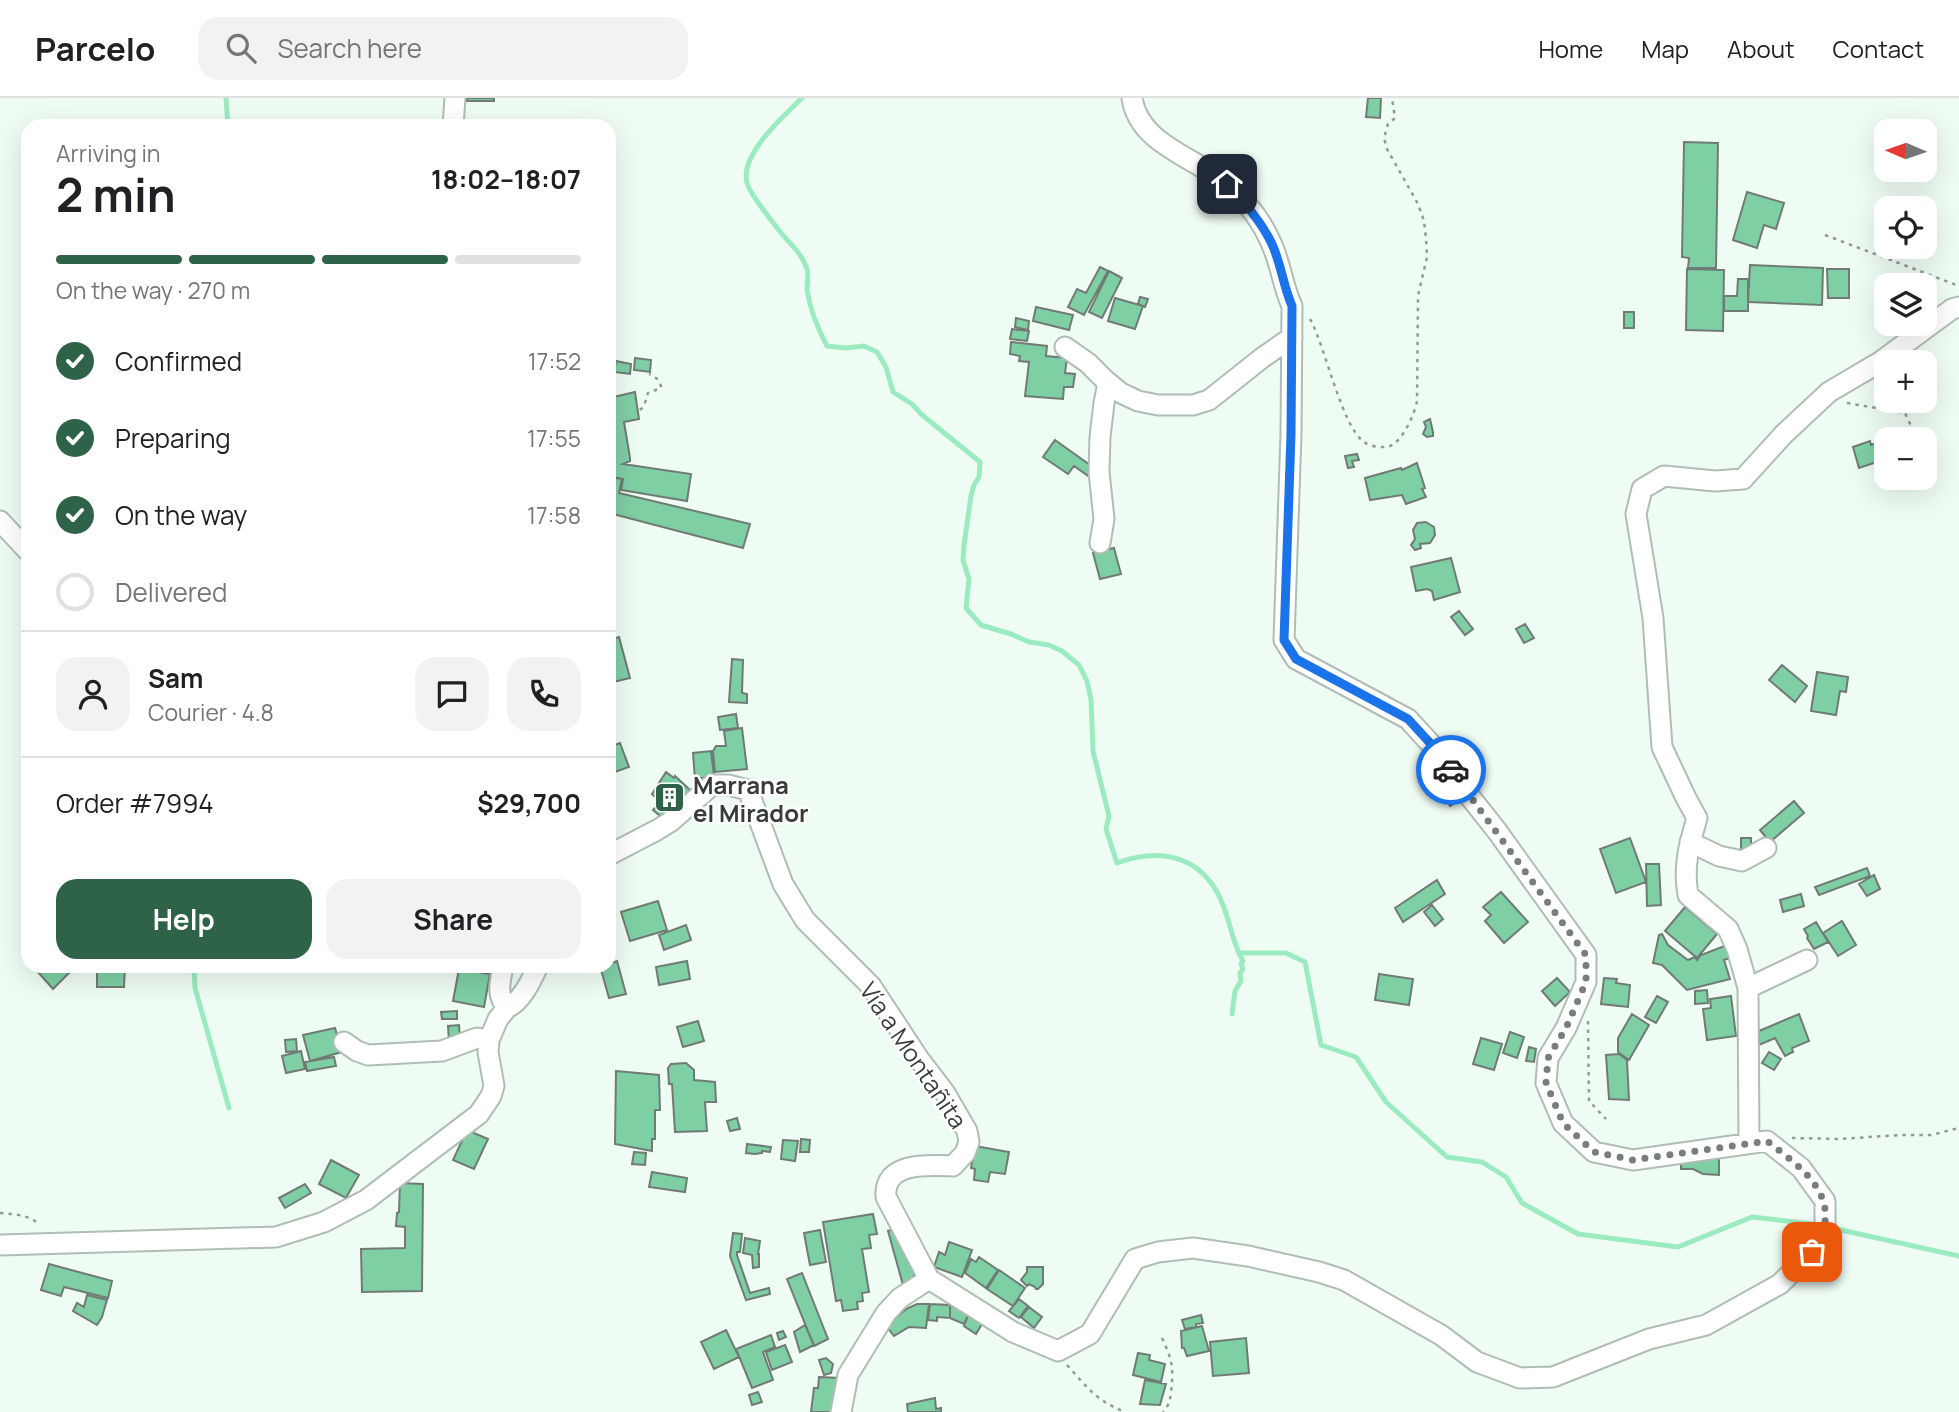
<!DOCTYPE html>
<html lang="en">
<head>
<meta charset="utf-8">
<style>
  body { margin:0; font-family:Manrope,sans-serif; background:#f2f2f2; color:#202124; height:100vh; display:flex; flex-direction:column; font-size:26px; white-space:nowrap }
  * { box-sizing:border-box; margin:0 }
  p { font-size:23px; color:#757577 }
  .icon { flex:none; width:38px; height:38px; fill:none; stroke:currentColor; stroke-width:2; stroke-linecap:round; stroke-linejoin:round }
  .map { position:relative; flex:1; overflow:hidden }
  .drawer { position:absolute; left:21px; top:21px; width:595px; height:854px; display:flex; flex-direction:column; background:#fff; border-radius:21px; box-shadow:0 7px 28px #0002 }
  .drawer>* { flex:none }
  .needle { width:46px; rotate:272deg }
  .controls { position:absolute; left:1874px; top:21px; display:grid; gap:14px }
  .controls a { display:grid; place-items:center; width:63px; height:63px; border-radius:14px; background:#fff; box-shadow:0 7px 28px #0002; font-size:35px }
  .pin { position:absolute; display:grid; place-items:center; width:60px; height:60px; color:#fff; margin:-30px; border-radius:14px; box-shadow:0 4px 10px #0006 }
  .courier { position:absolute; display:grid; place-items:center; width:70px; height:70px; margin:-35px; border:5px solid #1a73e8; border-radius:50%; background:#fff; color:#222; box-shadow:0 2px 9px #0007 }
  .summary em { font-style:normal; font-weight:700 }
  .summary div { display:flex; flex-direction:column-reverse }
  .summary { display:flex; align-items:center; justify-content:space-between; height:119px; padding:0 35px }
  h1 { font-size:46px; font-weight:700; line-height:52px }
  .bar { display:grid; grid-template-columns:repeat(4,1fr); gap:10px 7px; align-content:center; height:84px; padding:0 35px }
  .bar i { height:9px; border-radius:5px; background:#e0e0e0 }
  .bar .on { background:#2e6349 }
  .bar p { grid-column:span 4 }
  .line { display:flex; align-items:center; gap:18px; padding:0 35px; border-top:2px solid #e0e0e0 }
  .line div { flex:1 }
  .round { display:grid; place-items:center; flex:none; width:74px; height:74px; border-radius:21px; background:#f2f2f2 }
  ol { padding:0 35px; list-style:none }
  li { display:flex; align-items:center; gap:21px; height:77px }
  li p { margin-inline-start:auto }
  li .icon { padding:7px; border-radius:50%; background:#2e6349; color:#fff; stroke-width:4 }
  li:last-child { color:#757577 }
  li i { width:38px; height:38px; border:4px solid #e0e0e0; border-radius:50% }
  .cta { display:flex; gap:14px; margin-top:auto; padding:14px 35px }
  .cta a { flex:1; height:80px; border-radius:21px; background:#2e6349; color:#fff; font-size:28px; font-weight:700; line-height:80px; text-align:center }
  .cta a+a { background:#f2f2f2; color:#202124 }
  header { display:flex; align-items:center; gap:42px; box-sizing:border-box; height:98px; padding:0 35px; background:#fff; border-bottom:2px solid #e0e0e0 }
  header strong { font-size:33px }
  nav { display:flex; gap:38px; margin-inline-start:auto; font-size:24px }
  .search { width:490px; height:63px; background:#f2f2f2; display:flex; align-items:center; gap:18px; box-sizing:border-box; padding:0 24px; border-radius:21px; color:#757577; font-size:26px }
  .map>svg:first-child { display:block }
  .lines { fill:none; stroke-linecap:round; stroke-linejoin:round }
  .stream { stroke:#9aebc0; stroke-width:5 }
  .building { fill:#7fcfa5; stroke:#6f7b74; stroke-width:2 }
  .minor-casing { stroke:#b0bdb5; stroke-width:23 }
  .path { stroke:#919a94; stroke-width:2.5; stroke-dasharray:3.5 5; stroke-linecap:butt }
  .minor { stroke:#fff; stroke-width:19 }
  .done { stroke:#777f7a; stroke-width:7; stroke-dasharray:0 12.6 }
  .route { stroke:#1a73e8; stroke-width:9 }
  .labels { text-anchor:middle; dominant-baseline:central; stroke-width:5; stroke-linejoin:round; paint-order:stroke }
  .poi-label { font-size:24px; font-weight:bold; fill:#373c39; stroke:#fff; text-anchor:start }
  .street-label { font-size:24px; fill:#373c39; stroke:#fff }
</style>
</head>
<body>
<header>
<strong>Parcelo</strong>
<div class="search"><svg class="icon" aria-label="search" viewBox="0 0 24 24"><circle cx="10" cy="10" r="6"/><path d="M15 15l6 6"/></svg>Search here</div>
<nav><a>Home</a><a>Map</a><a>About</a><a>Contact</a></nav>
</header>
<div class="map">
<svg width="1959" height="1314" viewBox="0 0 1959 1314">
  <rect width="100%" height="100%" fill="#effcf4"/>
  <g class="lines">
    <path class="stream" d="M226,0L228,28
      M802,0C784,18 736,59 748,88C755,103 772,123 782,136C791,147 803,157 807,171C809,177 807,186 807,192C810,212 818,231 827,248L846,250L864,248L877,254L886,269L893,294L912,306L921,316L980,364L979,379L974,387L971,398L964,447L963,462L969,481L966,510L981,527L1011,536L1029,544L1049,547L1062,553L1079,567L1087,583L1091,602L1093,653L1109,718L1106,731L1117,765C1156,751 1195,755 1217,794C1228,813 1230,835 1239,855H1286L1305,864L1321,947L1356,959L1386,1004L1447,1059L1482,1064L1506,1079L1522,1105L1578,1136L1678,1149L1752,1119L1812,1126
      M194,868L195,890L229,1010
      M1232,916L1235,893L1241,883L1240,875L1243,871L1241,866L1243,863L1239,855
      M1832,1130L1959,1158"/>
  </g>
  <path class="building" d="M467,0H494V3H467Z
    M1368,0H1381L1380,20L1366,19Z
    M1684,44L1718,45L1716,170H1688L1689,160L1682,159Z
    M1747,94L1784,105L1776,131L1764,127L1757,150L1733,142Z
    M1750,167L1823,170L1822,207L1748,204Z
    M1100,169L1108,173L1084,217L1068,209L1077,191L1086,195Z
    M1687,171L1724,172L1723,233L1686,232Z
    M1827,171H1849V200H1828Z
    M1109,173L1122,180L1102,220L1089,214Z
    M1738,181H1748V213H1724V198H1737Z
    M1925,194L1930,196L1925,215Z
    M1140,199L1148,201L1145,209L1138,206Z
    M1115,200L1143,208L1135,231L1108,223Z
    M1036,209L1073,217L1069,232L1033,223Z
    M1624,214H1634V230H1624Z
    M1016,220L1029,223L1028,232L1015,229Z
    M1012,231L1029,233L1027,243L1010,241Z
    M1011,244L1047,248L1046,258L1067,260L1065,275L1075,276L1073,289H1064L1063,301L1025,298L1029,264L1019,263L1020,258L1010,256Z
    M635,260L651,262L650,274L634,272Z
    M616,263L631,266L630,276L614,274Z
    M635,294L639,321L624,324L630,360V363L623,366L691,376L687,403L621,392L623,381L609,378V300Z
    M1430,321L1433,334V338L1427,339L1423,336L1426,329L1424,324Z
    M1055,342L1097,372L1091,380L1074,368L1068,376L1043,359Z
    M1886,342V361L1859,370L1853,349L1870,343L1871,347Z
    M1357,356L1359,362L1352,363L1354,369L1348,370L1345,358Z
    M1417,365L1425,390L1422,391L1426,399L1406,406L1402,397L1370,402L1365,380L1401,370L1402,372Z
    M609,379L622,381L619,395L750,426L743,450L609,415Z
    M1426,424L1434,429L1435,437L1430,445L1420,446L1421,450L1415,452L1411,447L1415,441L1413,432L1417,425Z
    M1114,450L1121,476L1100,481L1093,455Z
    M1451,460L1460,494L1434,502L1432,493L1427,491L1416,493L1411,469Z
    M1459,513L1473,531L1465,537L1451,519Z
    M1525,526L1534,540L1524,545L1516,531Z
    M619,539L630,580L609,585V542Z
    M732,561L743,562L742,595L747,596V605L729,604Z
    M1782,567L1807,588L1795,604L1769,582Z
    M1817,574L1848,579L1846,594L1840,593L1836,617L1811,613Z
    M736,616L738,630L720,632L718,619Z
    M742,630L747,671L715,674L713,653L716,648H726L724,633Z
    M620,645L629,669L609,676V649Z
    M711,653L714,678L695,681L693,655Z
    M666,674L674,680L675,678L691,693L661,719L653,712L661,704L652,696Z
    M1449,684L1460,702L1450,708L1440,690Z
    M1794,703L1804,715L1770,744L1760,732Z
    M1630,740L1646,784L1616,795L1600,751Z
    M1741,740H1751V753H1741Z
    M1646,766H1659L1661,807L1647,808Z
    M1867,770L1870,778L1819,797L1815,789Z
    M1874,777L1880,791L1867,798L1859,786Z
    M1437,782L1445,796L1403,824L1395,810Z
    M1501,794L1528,824L1504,845L1485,823L1491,817L1483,809Z
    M1801,796L1804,808L1783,814L1780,802Z
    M658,803L667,832L630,843L621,814Z
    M1432,807L1443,821L1435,828L1424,814Z
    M1685,809L1717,836L1697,860L1665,833Z
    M1842,823L1856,847L1838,858L1823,835Z
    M1816,824L1828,844L1814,851L1807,840L1808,838L1804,831Z
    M686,827L691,842L664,852L659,837Z
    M1662,836L1668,847L1688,862L1695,859L1697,862L1701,857L1727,847L1733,859L1724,862L1730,881L1687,892L1662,867L1653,865L1659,837Z
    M617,863L626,896L609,900L600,868H609V866Z
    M687,863L690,881L659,887L656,869Z
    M42,868H76L53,891L37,873Z
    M97,868H125L124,889H97Z
    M459,871L490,876L484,909L453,903Z
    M1379,876L1413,881L1409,907L1375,902Z
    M1557,880L1570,894L1555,908L1542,893Z
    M1604,880L1617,881L1616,885L1630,887L1628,909L1601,906Z
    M1707,892L1708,905L1695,906V893Z
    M1657,898L1668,904L1656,925L1645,919Z
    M1731,898L1736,938L1707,942L1703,911L1711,910L1710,901Z
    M457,913V921H442L441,914Z
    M1632,916L1649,927L1629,962L1618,954V940Z
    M1799,916L1809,943L1792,950L1793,954L1785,958L1775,940L1759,947V933Z
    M698,923L704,943L683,949L677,929Z
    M459,927L460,942L449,944L448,928Z
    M335,930L342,954L310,963L303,937Z
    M1510,934L1524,939L1517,960L1503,955Z
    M1481,940L1502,946L1494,972L1473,966Z
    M296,941L297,953L286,954L285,942Z
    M1529,949L1536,951L1534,964L1526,963Z
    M301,953L305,971L286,975L282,958Z
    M1769,954L1781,961L1774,972L1762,965Z
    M1619,956L1627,962L1629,1002L1609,1001L1606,957Z
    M334,959L336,968L307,973L305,964Z
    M686,965L694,972V982L715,984L716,1004H705L707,1033L675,1034L672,986H669L668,970L671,966Z
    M616,973L659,977L660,1012H655V1041H652V1053L615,1046Z
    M737,1020L740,1031L730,1033L727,1023Z
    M467,1032L488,1041L474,1071L453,1062Z
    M801,1041L810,1042L809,1054H800Z
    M783,1042L798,1043L795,1063L781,1061Z
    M747,1046L771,1049L770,1054L762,1053V1055L755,1056L746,1055Z
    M975,1048L1009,1054L1005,1076L990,1074L988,1084L974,1082L975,1071L971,1070Z
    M634,1054L646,1055L645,1067L632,1066Z
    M1719,1058V1077L1703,1076L1693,1071H1681V1060Z
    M331,1062L359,1077L346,1100L319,1086Z
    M652,1074L687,1080L685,1094L649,1089Z
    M400,1085L423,1086L422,1193L362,1194L361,1151L405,1150V1129L396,1128L397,1115L399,1114Z
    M305,1086L311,1095L285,1110L279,1100Z
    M873,1116L877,1136L869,1137L871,1150L862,1151L869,1194L862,1195L863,1203L857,1204L858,1211L843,1213L841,1202L836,1203L823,1124Z
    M894,1131L915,1174L914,1179L903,1187L888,1133Z
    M820,1132L826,1164L810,1167L804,1135Z
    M733,1135L742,1136L740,1154H737V1157L750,1195L769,1190L770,1196L746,1202L730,1158Z
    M745,1140L760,1143L758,1156H759V1169L753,1170L752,1157L743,1155Z
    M949,1144L972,1152L962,1179L934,1169L939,1154L945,1157Z
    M979,1159L998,1172L986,1190L965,1175L971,1161L976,1164Z
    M49,1166L112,1183L108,1200L64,1189L61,1198L41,1192Z
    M1027,1169H1043V1186L1038,1191H1036L1035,1189L1029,1186L1027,1188L1021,1182L1027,1174Z
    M999,1172L1025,1190L1013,1208L987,1191Z
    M802,1175L828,1241L814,1248L787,1181Z
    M87,1197L107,1202L102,1219L97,1227L73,1213L77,1205L84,1209Z
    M1019,1201L1028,1208L1019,1220L1009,1213Z
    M950,1205L969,1215L964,1226L950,1220Z
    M917,1206H929L926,1230L909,1229L894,1238L886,1228L906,1211Z
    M930,1206L950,1207V1220L937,1219V1223L928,1222Z
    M1029,1209L1042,1219L1034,1230L1021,1219Z
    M969,1215L983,1224L976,1236L964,1228Z
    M1201,1217L1203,1225L1196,1226V1229L1185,1231L1182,1222Z
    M805,1227L814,1247L800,1254L794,1234Z
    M1202,1228L1209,1253L1187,1258L1184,1250H1182L1181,1233Z
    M726,1232L739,1259L714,1271L701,1244Z
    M783,1233L786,1239L779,1242L777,1235Z
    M771,1237L775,1249L763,1254L773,1282L752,1290L736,1251Z
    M1246,1240L1249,1275L1213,1278L1210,1244Z
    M785,1247L792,1264L772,1272L766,1254Z
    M1138,1255L1150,1257L1149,1262L1165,1266L1161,1284L1133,1277Z
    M826,1260L833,1266L831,1275L824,1277L819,1262Z
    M819,1279L839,1280L833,1314H811L814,1290H818Z
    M1145,1282L1166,1286L1160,1307L1140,1306Z
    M758,1294L762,1304L752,1307L749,1297Z
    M935,1300L936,1311L941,1310V1314H908L907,1306Z"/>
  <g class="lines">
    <defs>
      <path id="minor" d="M453,28L455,0
        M1065,249L1088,265L1105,282L1121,295L1138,303L1158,307H1193L1209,302L1262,260L1292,239
        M0,423L28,453
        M1100,445L1104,421L1099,374L1100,339L1104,305L1108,285
        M1690,744L1719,758L1742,763L1766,750
        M609,757L657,732L670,724L712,687H728L748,692L783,786L805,822L871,888L919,961L945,995L967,1033L969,1044L965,1055L953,1068C930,1067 883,1063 886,1099L929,1181
        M503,868C500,884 496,897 507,910C522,903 531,883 538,868
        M1748,890L1807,862
        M344,944L357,953L368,957L442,953L477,940L489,942
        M1749,1045L1748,890L1737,851L1728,831L1688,797C1683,768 1689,747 1697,720L1686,700L1662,649L1653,520L1636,416L1642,391L1664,378L1715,383L1743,381L1784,336L1829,294L1880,264L1952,211L1959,209
        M0,1147L276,1139L324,1124L366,1102L479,1016L491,998L494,988L488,954L489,942L498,921L507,910
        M841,1314L848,1277L886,1215L900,1200L929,1181L1013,1234L1058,1253L1090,1236L1135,1161L1158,1154L1193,1150L1248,1158L1319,1174L1344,1182L1388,1207L1441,1237L1477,1264L1520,1280L1553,1279L1649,1241L1706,1227L1780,1186L1812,1154L1825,1126V1103L1801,1070L1767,1043L1633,1062L1594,1054L1563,1025L1546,985L1548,960L1566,930L1586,884V857L1497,733L1463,690L1441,657L1408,621L1296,561L1284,542L1291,336L1292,208C1283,189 1281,167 1272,147C1263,125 1246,103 1228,87C1196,59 1139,47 1132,0"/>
    </defs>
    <use href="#minor" class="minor-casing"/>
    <path class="path" d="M1825,137L1959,188
      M1310,221C1326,250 1341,327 1364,344C1370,349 1383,350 1390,348C1403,343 1415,315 1417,303L1418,198L1427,159L1426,140L1424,123L1418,106L1387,51L1384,40L1388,26L1395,20L1392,0
      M1847,305L1905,315L1911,328L1905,334L1892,340
      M640,312L644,308L648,295L661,290C661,283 655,278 649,276
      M1588,923L1589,1003L1606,1021
      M1792,1040L1840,1041L1900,1037H1931L1959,1030
      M0,1115C14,1116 29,1117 39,1126
      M1162,1240C1172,1262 1174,1269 1171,1294C1170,1303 1169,1307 1163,1314
      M1067,1267C1088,1290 1095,1302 1125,1314"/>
    <use href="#minor" class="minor"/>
  </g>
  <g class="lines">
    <path class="done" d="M1451,672L1586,857V884L1566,930L1548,960L1546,985L1563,1025L1594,1054L1633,1062L1767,1043C1792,1063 1830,1087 1825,1124C1824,1134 1816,1145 1812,1154"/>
    <path class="route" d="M1227,86C1244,104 1260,122 1271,144C1281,164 1283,188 1292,208L1291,336L1284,542L1296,561L1408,621L1441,657L1451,672"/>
  </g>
  <defs>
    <symbol id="building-square" viewBox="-11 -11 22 22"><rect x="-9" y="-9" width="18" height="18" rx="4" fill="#2e6349" stroke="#fff"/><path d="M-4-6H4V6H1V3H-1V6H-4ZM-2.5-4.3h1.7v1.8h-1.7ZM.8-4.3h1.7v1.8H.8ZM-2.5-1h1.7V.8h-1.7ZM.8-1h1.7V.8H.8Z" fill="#fff"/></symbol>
  </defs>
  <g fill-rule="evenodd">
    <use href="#building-square" x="652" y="682" width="35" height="35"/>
  </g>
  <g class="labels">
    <g class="poi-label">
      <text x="693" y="686">Marrana<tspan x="693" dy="28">el Mirador</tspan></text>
    </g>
    <g class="street-label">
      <text transform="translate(914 957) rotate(56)">Vía a Montañita</text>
    </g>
  </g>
</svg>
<div class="controls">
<a><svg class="needle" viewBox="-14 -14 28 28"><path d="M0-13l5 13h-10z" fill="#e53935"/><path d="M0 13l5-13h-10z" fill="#757577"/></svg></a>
<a><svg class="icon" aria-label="locate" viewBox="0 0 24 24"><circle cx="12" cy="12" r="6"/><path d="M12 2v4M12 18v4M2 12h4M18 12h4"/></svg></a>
<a><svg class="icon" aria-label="layers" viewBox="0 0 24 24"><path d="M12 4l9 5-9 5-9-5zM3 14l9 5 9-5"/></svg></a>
<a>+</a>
<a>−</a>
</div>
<div class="pin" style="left:1812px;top:1154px;background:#ea580c"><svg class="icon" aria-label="bag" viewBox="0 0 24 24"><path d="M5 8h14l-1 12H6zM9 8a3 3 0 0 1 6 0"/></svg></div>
<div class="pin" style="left:1227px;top:86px;background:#1f2937"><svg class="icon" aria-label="home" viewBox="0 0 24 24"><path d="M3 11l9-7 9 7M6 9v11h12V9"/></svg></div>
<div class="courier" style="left:1451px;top:672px"><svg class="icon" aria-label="car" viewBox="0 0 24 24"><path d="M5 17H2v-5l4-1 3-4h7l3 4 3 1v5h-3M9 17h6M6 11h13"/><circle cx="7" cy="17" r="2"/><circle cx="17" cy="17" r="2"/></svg></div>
<section class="drawer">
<div class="summary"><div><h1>2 min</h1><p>Arriving in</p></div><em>18:02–18:07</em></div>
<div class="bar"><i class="on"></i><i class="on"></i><i class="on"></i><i></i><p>On the way · 270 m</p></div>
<ol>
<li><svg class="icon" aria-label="check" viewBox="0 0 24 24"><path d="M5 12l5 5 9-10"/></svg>Confirmed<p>17:52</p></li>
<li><svg class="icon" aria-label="check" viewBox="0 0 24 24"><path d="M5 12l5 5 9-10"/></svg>Preparing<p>17:55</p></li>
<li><svg class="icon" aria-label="check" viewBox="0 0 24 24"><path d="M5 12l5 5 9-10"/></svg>On the way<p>17:58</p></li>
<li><i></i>Delivered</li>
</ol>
<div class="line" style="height:126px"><a class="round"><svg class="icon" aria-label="person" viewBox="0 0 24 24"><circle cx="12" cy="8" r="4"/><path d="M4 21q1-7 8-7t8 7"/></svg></a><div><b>Sam</b><p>Courier · 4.8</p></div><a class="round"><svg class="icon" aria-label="chat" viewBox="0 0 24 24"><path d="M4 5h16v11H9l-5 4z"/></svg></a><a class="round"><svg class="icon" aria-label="phone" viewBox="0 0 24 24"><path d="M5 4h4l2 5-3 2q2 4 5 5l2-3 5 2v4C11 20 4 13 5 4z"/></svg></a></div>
<div class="line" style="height:91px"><div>Order #7994</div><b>$29,700</b></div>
<div class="cta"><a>Help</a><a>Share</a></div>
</section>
</div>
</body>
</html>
